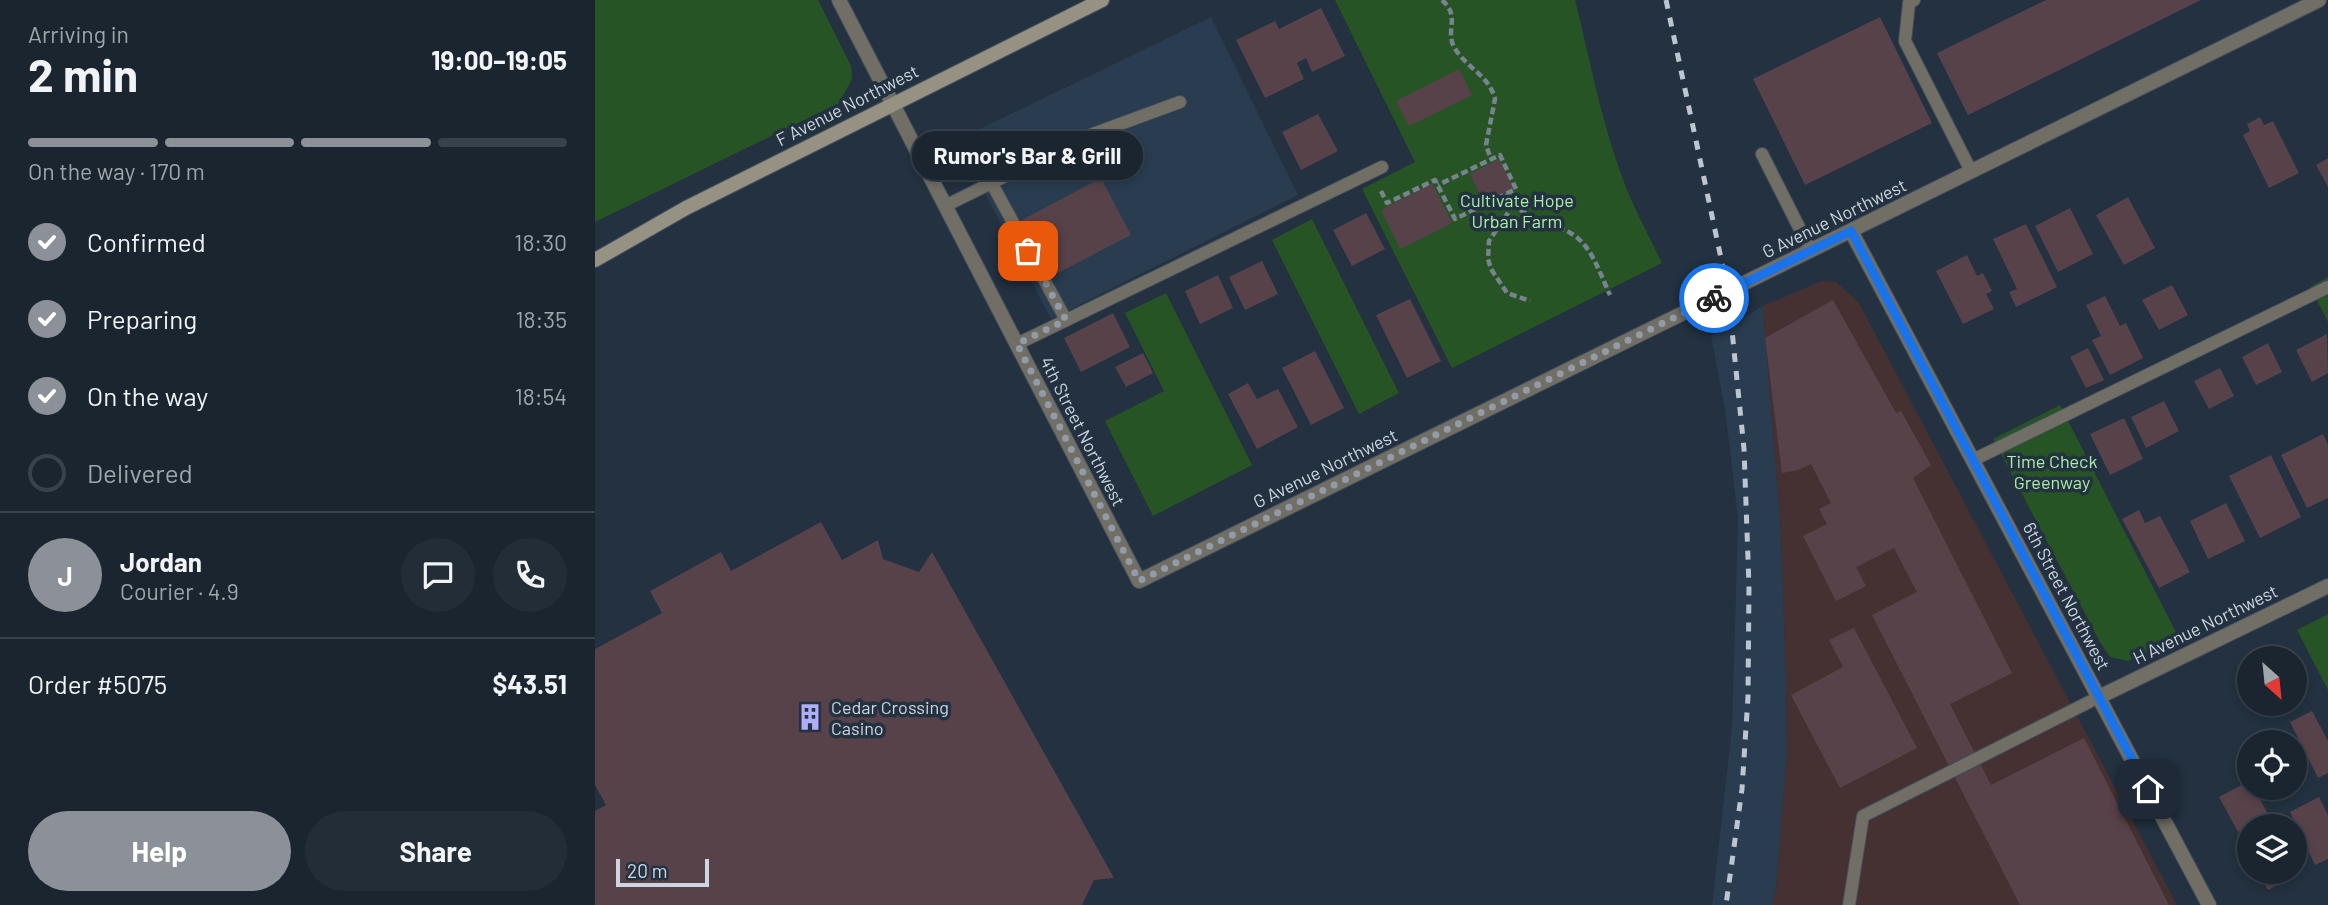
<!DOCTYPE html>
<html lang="en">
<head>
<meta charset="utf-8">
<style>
  body { margin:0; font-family:Barlow,sans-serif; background:#232d38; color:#f1f3f6; height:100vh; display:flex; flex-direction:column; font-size:26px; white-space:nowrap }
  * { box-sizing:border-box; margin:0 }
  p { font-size:23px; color:#9fa5ab }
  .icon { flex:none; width:38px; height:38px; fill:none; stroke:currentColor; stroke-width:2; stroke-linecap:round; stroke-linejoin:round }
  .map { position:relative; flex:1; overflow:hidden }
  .sheet { display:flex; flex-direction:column; background:#1a2530; width:595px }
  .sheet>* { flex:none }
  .needle { width:46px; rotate:153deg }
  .fabs { position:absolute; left:1642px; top:646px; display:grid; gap:14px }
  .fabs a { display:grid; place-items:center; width:70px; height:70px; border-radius:50%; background:#1a2530; box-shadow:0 4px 10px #0003,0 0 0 2px #38424c; font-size:35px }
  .scale { position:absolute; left:21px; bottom:18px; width:93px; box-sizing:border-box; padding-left:7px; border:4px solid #ced6e0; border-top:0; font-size:19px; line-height:24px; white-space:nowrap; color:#ced6e0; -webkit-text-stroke:5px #233140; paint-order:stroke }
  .pin { position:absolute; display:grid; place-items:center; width:60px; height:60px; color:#fff; margin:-30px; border-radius:14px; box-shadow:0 4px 10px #0006 }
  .courier { position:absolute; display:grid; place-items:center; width:70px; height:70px; margin:-35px; border:5px solid #1a73e8; border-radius:50%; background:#fff; color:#222; box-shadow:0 2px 9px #0007 }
  .bubble { position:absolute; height:49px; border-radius:24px; background:#1a2530; box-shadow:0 4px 10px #0003,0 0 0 2px #38424c; font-size:23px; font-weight:700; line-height:49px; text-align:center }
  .head em { font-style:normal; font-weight:700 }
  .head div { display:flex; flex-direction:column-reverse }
  .head { display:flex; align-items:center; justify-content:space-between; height:119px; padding:0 28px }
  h1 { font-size:46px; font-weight:700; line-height:52px }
  .bar { display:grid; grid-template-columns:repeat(4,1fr); gap:10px 7px; align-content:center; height:84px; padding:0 28px }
  .bar i { height:9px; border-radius:5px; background:#38424c }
  .bar .current { background:#8c9099 }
  .bar p { grid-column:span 4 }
  .line { display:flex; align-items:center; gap:18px; padding:0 28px; border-top:2px solid #38424c }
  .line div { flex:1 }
  .round { display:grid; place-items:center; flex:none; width:74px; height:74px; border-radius:37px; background:#232d38 }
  ol { padding:0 28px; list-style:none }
  li { display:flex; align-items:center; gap:21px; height:77px }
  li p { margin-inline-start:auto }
  li .icon { padding:7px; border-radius:50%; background:#8c9099; color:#fff; stroke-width:4 }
  li:last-child { color:#9fa5ab }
  li i { width:38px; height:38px; border:4px solid #38424c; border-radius:50% }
  .action { display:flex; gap:14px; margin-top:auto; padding:14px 28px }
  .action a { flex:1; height:80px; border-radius:42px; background:#8c9099; color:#fff; font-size:28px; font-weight:700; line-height:80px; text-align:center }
  .action a+a { background:#232d38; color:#f1f3f6 }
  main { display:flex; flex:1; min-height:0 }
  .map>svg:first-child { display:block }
  .built { fill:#293c50 }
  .industrial { fill:#463132 }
  .green { fill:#275425 }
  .building { fill:#58424a }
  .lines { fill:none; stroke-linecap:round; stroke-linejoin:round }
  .service-casing { stroke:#424f5d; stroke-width:14 }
  .minor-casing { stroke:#424f5d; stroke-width:16 }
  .secondary-casing { stroke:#424f5d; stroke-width:16 }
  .path { stroke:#788390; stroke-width:4.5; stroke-dasharray:7 3.5; stroke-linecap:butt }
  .service { stroke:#716f65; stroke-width:12 }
  .minor { stroke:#716f65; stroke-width:14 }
  .secondary { stroke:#969283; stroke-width:14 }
  .rail { stroke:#bdc5d0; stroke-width:5; stroke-dasharray:9 9; stroke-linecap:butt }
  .done { stroke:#929ca8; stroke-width:7; stroke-dasharray:0 12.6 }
  .route { stroke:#1a73e8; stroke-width:9 }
  .labels { text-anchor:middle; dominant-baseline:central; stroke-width:7; stroke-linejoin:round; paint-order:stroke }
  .street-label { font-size:18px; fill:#ced6e0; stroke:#233140 }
  .park-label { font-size:18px; fill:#abefa6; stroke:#233140 }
  .poi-label { font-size:18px; fill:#ced6e0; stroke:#233140; text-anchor:start }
</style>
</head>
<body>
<main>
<section class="sheet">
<div class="head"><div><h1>2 min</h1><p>Arriving in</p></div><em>19:00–19:05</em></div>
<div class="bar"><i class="current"></i><i class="current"></i><i class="current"></i><i></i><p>On the way · 170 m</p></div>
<ol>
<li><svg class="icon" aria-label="check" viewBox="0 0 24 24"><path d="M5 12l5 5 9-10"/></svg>Confirmed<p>18:30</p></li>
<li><svg class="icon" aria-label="check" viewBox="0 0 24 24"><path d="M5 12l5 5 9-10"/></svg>Preparing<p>18:35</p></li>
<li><svg class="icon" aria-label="check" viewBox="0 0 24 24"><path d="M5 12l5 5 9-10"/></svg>On the way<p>18:54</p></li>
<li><i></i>Delivered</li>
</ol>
<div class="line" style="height:126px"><b class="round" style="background:#8c9099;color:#fff">J</b><div><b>Jordan</b><p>Courier · 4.9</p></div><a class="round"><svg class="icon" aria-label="chat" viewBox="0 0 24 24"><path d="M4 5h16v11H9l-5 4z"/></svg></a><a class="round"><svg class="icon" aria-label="phone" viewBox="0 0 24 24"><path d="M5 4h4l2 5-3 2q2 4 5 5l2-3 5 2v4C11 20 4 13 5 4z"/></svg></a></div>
<div class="line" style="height:91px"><div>Order #5075</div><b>$43.51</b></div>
<div class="action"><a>Help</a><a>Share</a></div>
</section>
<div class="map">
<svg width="1733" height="905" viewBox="0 0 1733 905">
  <rect width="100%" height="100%" fill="#233140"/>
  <path class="built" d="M616,17L703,195L456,319L362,140Z
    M1168,306L1186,531L1191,674L1192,755L1181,888L1177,905H1117L1137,727L1143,519L1130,409L1116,336Z"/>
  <path class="industrial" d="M1227,281L1241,282L1264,303L1582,905H1177L1181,888L1192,755L1191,674L1186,531L1168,306Z"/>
  <path class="green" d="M0,0H223L256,66L257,79L244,103L0,222Z
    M740,0H980C997,68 1010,141 1039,206C1048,225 1058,244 1067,263L857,368L767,189L820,162Z
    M717,219L804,393L764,414L677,240Z
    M1733,277V322L1715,287Z
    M571,293L657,465L558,516L510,421L569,391L530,313Z
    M1465,405L1584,638L1533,661L1515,657L1505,642L1398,439Z
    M1733,614V690L1702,630Z"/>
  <path class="building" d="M1451,0H1606L1373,115L1342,53Z
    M726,8L750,56L717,72L711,58L702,63L709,79L670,98L641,40L680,21L684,29Z
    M1285,17L1337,123L1210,185L1158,79Z
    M864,69L877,95L814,126L801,101Z
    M723,114L743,151L706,170L687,132Z
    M1665,117L1669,125L1678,121L1704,173L1674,188L1648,135L1655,131L1652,124Z
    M1733,158V187L1721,165Z
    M904,159L919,188L889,203L875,174Z
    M506,178L536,235L457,276L427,220Z
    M837,183L857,223L805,249L786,210Z
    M1533,197L1560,248L1529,265L1501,215Z
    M1475,208L1498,254L1463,272L1440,226Z
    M771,213L790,249L757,266L738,230Z
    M1431,224L1462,287L1421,307L1414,292L1422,289L1398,239Z
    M1372,255L1382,276L1388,273L1397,291L1391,294L1399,309L1368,324L1341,271Z
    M667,261L683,294L650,310L634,277Z
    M623,275L638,308L605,324L590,291Z
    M1577,285L1593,315L1564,330L1547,300Z
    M1510,296L1525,326L1531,323L1548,358L1515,375L1497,340L1506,336L1491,305Z
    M815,299L846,361L812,378L781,315Z
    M1238,300L1301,413L1306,411L1336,465L1318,478L1417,673L1355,704L1396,785L1489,738L1574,905H1425L1277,615L1322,592L1299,548L1261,567L1271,586L1241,601L1208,536L1232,524L1224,509L1236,503L1216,464L1203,470L1187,473L1170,338Z
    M518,313L535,347L486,372L469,338Z
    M1732,334L1733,373L1717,382L1701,350Z
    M1673,343L1687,372L1661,385L1647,357Z
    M1493,348L1509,380L1491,388L1475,357Z
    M720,351L749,408L716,425L687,368Z
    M548,353L558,373L531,387L520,367Z
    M1625,368L1639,396L1614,409L1599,381Z
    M653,383L662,399L683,389L703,427L662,449L633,394Z
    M1569,401L1584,431L1551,448L1536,417Z
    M1529,418L1548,459L1515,475L1495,434Z
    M1728,434L1733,445V498L1712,508L1686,455Z
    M1676,455L1706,517L1665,538L1634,476Z
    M1631,503L1650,541L1613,559L1595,521Z
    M1544,510L1550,523L1565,516L1595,572L1564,588L1527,519Z
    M226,522L247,560L283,540L288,559L324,572L337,552L519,878L499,880L487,905H0V811L11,805L0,785V649L67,613L55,591L126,552L136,571Z
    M1259,628L1322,748L1245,788L1196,695L1248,667L1234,640Z
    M1717,711L1733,741V773L1723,778L1695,722Z
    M1654,781V788H1659L1674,816L1643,832L1624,797Z
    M1724,797L1733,815V859L1720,865L1695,812Z
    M1654,836V856L1645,840Z
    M1699,866L1703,874L1673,890L1662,872H1699Z"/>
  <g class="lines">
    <defs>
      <path id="service" d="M1319,0L1314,3L1310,41L1376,171
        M1167,154L1216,251
        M396,182L471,320
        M350,206L487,138L585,102
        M422,344L787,167
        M1378,460L1733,287
        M1254,905L1268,816L1504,697"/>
      <path id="minor" d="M244,0L544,581L1724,0
        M1256,231L1614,905
        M1504,697L1733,586"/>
      <path id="secondary" d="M0,260L91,208L507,0"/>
    </defs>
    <use href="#service" class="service-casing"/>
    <use href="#minor" class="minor-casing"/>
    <use href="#secondary" class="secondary-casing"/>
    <path class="path" d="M847,0C866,17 850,29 859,47C871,68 894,75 900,99L891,145L896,159
      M786,191L792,203L840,180L860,219L921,189L905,155L843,185
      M912,193C929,223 951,218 977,234C997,246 1005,274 1015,295
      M919,204L894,241L893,259L896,269L912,293L935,301"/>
    <use href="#service" class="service"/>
    <use href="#minor" class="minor"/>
    <use href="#secondary" class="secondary"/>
    <path class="rail" d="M1071,0L1133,291L1149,449L1154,586L1153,697L1147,789L1131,905"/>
  </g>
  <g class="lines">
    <path class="done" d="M433,251L471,320L422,344L544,581L1119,298"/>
    <path class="route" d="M1119,298L1256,231L1553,789"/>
  </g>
  <defs>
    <symbol id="building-bare" viewBox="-9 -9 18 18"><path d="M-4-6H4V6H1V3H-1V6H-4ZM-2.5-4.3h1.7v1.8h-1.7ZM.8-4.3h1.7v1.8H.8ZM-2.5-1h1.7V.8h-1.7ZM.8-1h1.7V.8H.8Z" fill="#b0aefa" stroke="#233140" stroke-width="2.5" paint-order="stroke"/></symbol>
  </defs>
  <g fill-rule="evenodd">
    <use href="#building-bare" x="196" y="698" width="38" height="38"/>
  </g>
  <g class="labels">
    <g class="street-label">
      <text transform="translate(252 105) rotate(-27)">F Avenue Northwest</text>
      <text transform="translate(1239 218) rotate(-26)">G Avenue Northwest</text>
      <text transform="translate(488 431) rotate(63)">4th Street Northwest</text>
      <text transform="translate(730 468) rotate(-26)">G Avenue Northwest</text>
      <text transform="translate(1472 596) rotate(62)">6th Street Northwest</text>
      <text transform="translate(1610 624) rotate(-26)">H Avenue Northwest</text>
    </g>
    <g class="park-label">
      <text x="922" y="200">Cultivate Hope<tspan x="922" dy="21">Urban Farm</tspan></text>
      <text x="1457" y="461">Time Check<tspan x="1457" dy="21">Greenway</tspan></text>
    </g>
    <g class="poi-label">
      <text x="236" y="707">Cedar Crossing<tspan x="236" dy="21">Casino</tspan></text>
    </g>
  </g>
</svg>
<div class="fabs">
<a><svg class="needle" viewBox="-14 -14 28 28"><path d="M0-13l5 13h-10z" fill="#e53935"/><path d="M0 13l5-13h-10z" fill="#9fa5ab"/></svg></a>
<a><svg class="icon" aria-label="locate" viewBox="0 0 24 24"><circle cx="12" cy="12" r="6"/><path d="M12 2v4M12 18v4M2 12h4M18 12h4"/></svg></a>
<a><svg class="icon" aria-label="layers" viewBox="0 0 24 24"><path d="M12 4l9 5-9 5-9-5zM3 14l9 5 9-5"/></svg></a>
</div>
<div class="scale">20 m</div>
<div class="pin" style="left:433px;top:251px;background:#ea580c"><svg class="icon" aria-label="bag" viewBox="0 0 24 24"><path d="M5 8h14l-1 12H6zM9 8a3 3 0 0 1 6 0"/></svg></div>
<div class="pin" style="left:1553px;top:789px;background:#1f2937"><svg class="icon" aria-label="home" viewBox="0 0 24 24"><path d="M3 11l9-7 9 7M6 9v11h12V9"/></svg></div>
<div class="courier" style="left:1119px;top:298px"><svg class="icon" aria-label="bike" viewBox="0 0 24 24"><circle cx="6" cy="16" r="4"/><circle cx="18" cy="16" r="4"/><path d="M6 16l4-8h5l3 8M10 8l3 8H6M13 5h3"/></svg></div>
<div class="bubble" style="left:317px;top:131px;width:231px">Rumor's Bar &amp; Grill</div>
</div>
</main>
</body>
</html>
